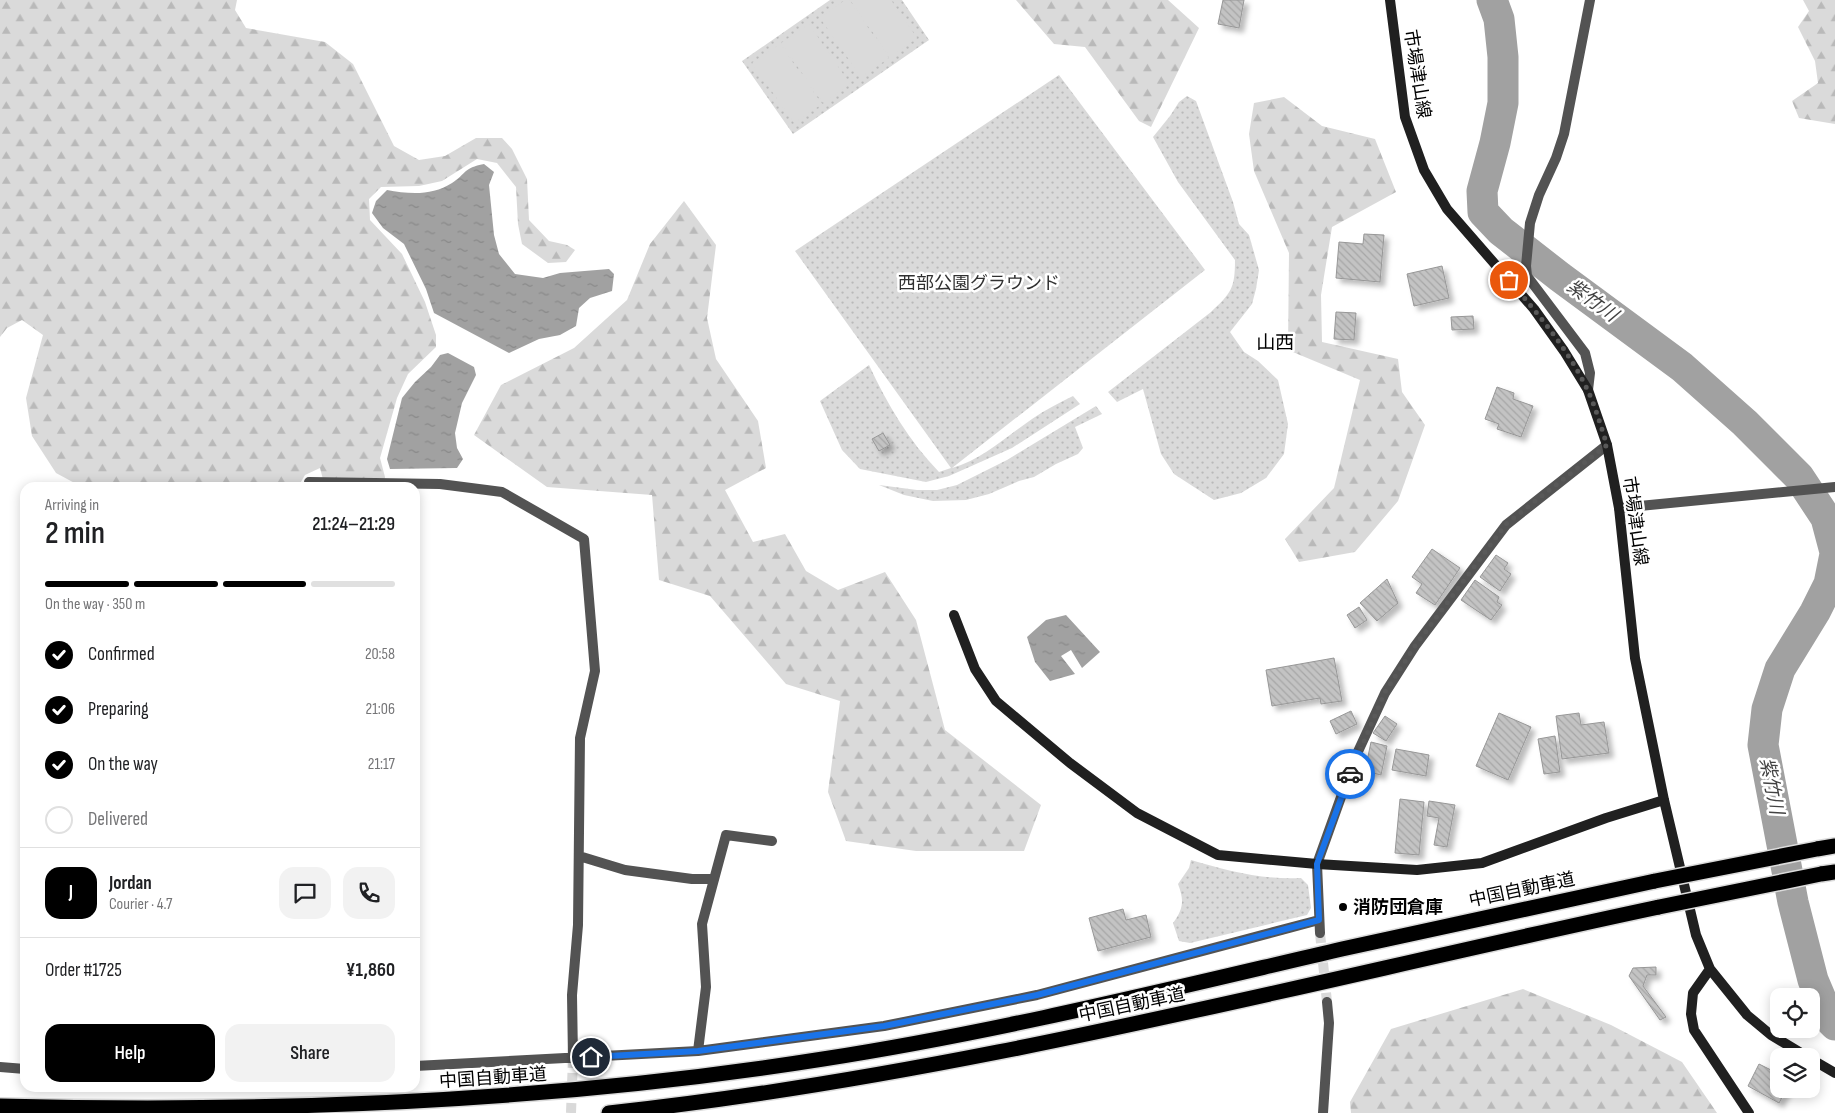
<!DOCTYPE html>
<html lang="en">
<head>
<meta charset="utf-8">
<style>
  body { margin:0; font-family:"Sofia Sans Condensed","Noto Sans JP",sans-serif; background:#f2f2f2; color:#202124; height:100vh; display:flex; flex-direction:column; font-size:19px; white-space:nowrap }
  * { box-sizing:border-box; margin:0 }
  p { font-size:16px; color:#757577 }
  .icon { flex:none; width:28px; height:28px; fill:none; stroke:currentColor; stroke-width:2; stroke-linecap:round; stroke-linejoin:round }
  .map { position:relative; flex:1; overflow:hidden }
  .side { position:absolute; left:20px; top:482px; width:400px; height:610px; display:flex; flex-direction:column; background:#fff; border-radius:15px; box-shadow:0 2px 12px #0003 }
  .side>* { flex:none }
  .buttons { position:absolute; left:1770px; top:988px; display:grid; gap:10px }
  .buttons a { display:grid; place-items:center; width:50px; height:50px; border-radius:10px; background:#fff; box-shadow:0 2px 12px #0003; font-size:25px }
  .pin { position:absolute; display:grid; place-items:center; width:42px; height:42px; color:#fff; margin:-21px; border:2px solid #fff; border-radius:50%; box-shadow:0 1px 5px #0007 }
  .courier { position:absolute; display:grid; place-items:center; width:50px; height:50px; margin:-25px; border:4px solid #1a73e8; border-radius:50%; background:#fff; color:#222; box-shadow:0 1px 6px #0007 }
  .summary em { font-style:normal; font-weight:600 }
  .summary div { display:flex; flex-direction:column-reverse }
  .summary { display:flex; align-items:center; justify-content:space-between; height:85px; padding:0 25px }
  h1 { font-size:32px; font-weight:600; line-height:38px }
  .bar { display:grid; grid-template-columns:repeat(4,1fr); gap:8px 5px; align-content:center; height:60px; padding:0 25px }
  .bar i { height:6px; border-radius:4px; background:#e0e0e0 }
  .bar .selected { background:#000 }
  .bar p { grid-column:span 4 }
  .line { display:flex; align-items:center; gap:12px; padding:0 25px; border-top:1px solid #e0e0e0 }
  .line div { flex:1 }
  .round { display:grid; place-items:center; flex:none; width:52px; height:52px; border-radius:15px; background:#f2f2f2 }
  ol { padding:0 25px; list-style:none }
  li { display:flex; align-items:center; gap:15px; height:55px }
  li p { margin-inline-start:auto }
  li .icon { padding:5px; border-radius:50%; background:#000; color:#fff; stroke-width:4 }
  li:last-child { color:#757577 }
  li i { width:28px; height:28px; border:2px solid #e0e0e0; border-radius:50% }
  .button { display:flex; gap:10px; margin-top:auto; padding:10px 25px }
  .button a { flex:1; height:58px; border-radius:15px; background:#000; color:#fff; font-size:20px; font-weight:600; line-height:58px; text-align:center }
  .button a+a { background:#f2f2f2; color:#202124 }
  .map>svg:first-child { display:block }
  .green { fill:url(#green-dots) }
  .forest { fill:url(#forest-firs) }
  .pitch { fill:#dadada }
  .water { fill:url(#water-ripples) }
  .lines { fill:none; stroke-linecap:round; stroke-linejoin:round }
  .river { stroke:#a1a1a1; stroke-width:31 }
  .building { fill:url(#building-back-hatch); stroke:#979797; filter:url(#shadow) }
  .street-tunnel { stroke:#d9d9d9; stroke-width:10; stroke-dasharray:10 5; stroke-linecap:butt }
  .highway-casing { stroke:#dbdbdb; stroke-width:18 }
  .street { stroke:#535353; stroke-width:10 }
  .secondary { stroke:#202020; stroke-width:10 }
  .highway { stroke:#000; stroke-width:15 }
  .highway-bridge-casing { stroke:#dbdbdb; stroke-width:18; stroke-linecap:butt }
  .highway-bridge { stroke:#000; stroke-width:15 }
  .done { stroke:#595959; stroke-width:5; stroke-dasharray:0 9 }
  .route { stroke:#1a73e8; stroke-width:6 }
  .poi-dot { fill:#000; stroke:#fff; stroke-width:2 }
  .labels { text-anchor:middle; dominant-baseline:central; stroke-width:5; stroke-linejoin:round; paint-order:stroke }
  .street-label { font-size:18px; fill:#000; stroke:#fff }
  .park-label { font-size:18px; fill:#313131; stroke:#fff }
  .poi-label { font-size:18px; font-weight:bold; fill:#000; stroke:#fff; text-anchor:start }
  .water-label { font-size:19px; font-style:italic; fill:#424242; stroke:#fff }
  .neighbourhood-label { font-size:19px; fill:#000; stroke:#fff }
</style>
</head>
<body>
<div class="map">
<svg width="1835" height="1113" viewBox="0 0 1835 1113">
  <defs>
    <pattern id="green-dots" width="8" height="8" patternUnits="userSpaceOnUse" patternTransform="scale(1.25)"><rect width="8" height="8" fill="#dadada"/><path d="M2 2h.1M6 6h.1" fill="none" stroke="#b9b9b9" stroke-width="1.8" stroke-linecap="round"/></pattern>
    <pattern id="forest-firs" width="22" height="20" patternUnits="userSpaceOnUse" patternTransform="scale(1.25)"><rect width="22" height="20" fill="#dadada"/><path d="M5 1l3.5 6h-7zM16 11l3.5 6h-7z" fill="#b9b9b9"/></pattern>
    <pattern id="water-ripples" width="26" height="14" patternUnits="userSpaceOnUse" patternTransform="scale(1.25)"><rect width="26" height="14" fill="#a1a1a1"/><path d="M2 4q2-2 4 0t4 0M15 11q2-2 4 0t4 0" fill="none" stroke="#898989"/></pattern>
    <pattern id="building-back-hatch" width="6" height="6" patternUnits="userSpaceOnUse" patternTransform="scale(1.25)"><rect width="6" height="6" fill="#c3c3c3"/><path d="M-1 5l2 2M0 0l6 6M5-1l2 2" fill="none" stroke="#a6a6a6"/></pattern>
    <filter id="shadow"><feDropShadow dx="4.5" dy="4.5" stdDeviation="2.5" flood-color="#0004"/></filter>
  </defs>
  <rect width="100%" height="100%" fill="#fff"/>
  <path class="green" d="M830,0H902L929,40L793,134L742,61Z
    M1059,75L1205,270L952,468C982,460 1007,436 1032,419C1045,410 1059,403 1073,396L1080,404L1012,448L949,476L926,482L860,469L842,450L820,401L869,365C887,404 909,441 939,472L951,468L795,251Z
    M1187,96L1196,101L1233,202L1239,224L1249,235L1259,270L1256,289L1252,304L1230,332L1244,352L1258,361L1278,380L1288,424L1284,454L1266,478L1241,493L1214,500L1174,474L1161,454L1143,389L1117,402L1108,392L1211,312C1231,293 1235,289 1235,260L1178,182L1153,137L1170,116L1179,102Z
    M1096,406L1102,414L1075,427L1083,448L1078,454L1056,464L1034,477L1019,481L989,494L966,500L933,501L904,495L879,485L917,490H937L957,485L1007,460Z
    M1191,860C1228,871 1263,880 1301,878L1308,885L1311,908L1307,915L1190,943L1179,941L1173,923C1184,908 1184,900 1178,884L1189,868Z"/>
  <path class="forest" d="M0,0H237L235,10L246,28L325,42L353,64L394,146L419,160L445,156L476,138H502L512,149L527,179L529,220L549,241L567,245L575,250L566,262L548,263L522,244L518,224L516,187L497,163L477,159L442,181L419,186L381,187L369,199L370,220L402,254L425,302L436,335V347L408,374L397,398L380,458L385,477L384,487H325L320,468L305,475L298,487H82L56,473L32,436L26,398L43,335L22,320L7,328L0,337Z
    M1016,0H1168L1199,28L1151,127L1139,121L1085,47L1054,44Z
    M1803,0H1835V124L1799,118L1792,101L1818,83L1815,61L1798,27L1809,11Z
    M1284,97L1322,126L1375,139L1396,192L1332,227L1321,295L1322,342L1398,359L1402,392L1425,425L1398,501L1355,552L1299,562L1285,539L1334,488L1360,380L1288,350L1289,253L1254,171L1249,134L1254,103Z
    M684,201L716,245L707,318L716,359L758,421L766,468L725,490L753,542L785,534L806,571L838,590L885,572L916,620L945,730L1041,805L1024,851H916L846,841L828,792L840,701L786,684L710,596L659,580L652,495L547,487L474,435L501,385L574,348L627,300L650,244Z
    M1523,989L1611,1025L1682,1062L1717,1113H1351L1350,1102L1391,1029Z"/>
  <path class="pitch" d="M845,0H849L889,58L861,77L820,18Z
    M850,0H891L917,38L890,57Z
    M809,24L850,84L823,103L781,43Z
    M780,44L822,104L794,123L752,63Z"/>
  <path class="water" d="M484,164L494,172L489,185L494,235L499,254L515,274L543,278L560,273L609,269L614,274L612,291L590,298L579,308L576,326L560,335L539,339L509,353L434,313L426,289L404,244L383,228L372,213L376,201L387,190C409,194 432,196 452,183C467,173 463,168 484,164Z
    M448,353L474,367L476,375L462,403L455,433L457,448L463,459L457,468L390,469L387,459L402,398L415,382L431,367L440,355Z
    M1066,615L1100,652L1082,668L1071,650L1061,656L1075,674L1050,681L1035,662L1027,637L1046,620Z"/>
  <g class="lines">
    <path class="river" d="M1492,0L1499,19L1503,57V103L1495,143L1482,191L1483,212L1501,231L1560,277L1682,367L1745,423L1799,477L1826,518L1835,552
      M1835,554L1829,584L1815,612L1780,669L1767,709L1763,745L1793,902L1813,980L1830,1020L1835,1025"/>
  </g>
  <path class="building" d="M1223,0H1244L1239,28L1218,24Z
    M1364,234L1384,235L1380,282L1336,278L1339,242L1363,244Z
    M1442,266L1449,298L1414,306L1407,274Z
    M1336,312L1356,313L1354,340L1334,339Z
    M1473,316L1474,329L1452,330L1451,317Z
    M1497,387L1514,393L1513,399L1533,406L1521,437L1497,429L1499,424L1485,419Z
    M883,433L890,445L879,451L872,439Z
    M1432,549L1460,568L1435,605L1416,593L1422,584L1412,577Z
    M1496,555L1508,563L1504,569L1511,574L1500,591L1480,577Z
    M1387,579L1398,603L1377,621L1360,603Z
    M1475,580L1499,597L1497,602L1502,605L1491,620L1461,600Z
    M1359,607L1367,620L1355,628L1347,615Z
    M1334,658L1342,701L1321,704L1320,698L1272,706L1266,670Z
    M1351,711L1357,724L1336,734L1330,721Z
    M1499,713L1531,727L1508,780L1476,766Z
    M1579,713L1581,725L1604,722L1609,753L1562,759L1556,716Z
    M1385,716L1397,724L1386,741L1373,733Z
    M1555,736L1560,772L1544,774L1538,739Z
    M1371,742L1387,746L1381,775L1365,771Z
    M1396,749L1429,755L1426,776L1392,770Z
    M1400,799L1424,802L1419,855L1395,853Z
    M1429,801L1455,805L1447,847L1434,845L1439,818L1427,816Z
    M1123,909L1126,920L1146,915L1151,937L1098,951L1089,918Z
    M1656,967V975H1647L1643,986L1666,1017L1660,1020L1629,976L1633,968Z
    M1759,1064L1779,1074V1089H1787L1779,1103L1748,1086Z"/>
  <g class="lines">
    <path class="street-tunnel" d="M1320,933L1327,1002
      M571,1113L573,1058"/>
    <defs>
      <path id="highway" d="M1817,849L1835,846
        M1821,874L1835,872
        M0,1106C274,1113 552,1102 823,1059C998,1032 1170,989 1342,949C1446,926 1550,903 1655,881
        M609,1113C964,1075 1310,981 1659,907"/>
    </defs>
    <use href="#highway" class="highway-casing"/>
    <path class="street" d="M1588,390L1590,373L1585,353L1527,276L1526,266L1530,223L1539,195L1556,158L1564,134L1590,0
      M309,482L440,484L502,492L584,539L595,671L580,738L578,925L572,995L573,1058
      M1619,508L1835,487
      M579,856L625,870L692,879H714
      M1320,933L1317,864L1355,758L1385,693L1415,646L1506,525L1607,445
      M698,1051L706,987L702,924L726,835L772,841
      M415,1066L698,1051L884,1026L1037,995L1319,920
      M0,1067L25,1069
      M1323,1113L1329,1023L1327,1002"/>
    <path class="secondary" d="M1390,0L1405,117L1424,170L1447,209L1534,309L1564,351L1588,390L1607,445L1619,508L1635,658L1664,800L1696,935L1710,969L1747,1015L1771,1035L1806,1056
      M954,615L975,669L996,701L1070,763L1137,813L1218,855L1317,864L1417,870L1482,863L1606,818L1664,800
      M1710,969L1693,993L1691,1014L1694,1030L1749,1113
      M1811,1059L1835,1073"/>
    <use href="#highway" class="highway"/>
    <defs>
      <path id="highway-bridge" d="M1655,881L1817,849
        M1659,907L1821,874"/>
    </defs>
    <use href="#highway-bridge" class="highway-bridge-casing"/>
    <use href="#highway-bridge" class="highway-bridge"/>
  </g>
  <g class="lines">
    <path class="done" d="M1350,774L1385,692L1415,646L1506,524L1607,445C1601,427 1596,408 1588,391C1569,350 1538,314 1509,280"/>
    <path class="route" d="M591,1057L698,1051L884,1026L1037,995L1319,920L1317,864L1350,774"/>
  </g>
  <circle class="poi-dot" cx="1343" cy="907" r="5"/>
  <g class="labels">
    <g class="street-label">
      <text transform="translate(1417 74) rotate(81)">市場津山線</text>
      <text transform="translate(1635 521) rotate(82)">市場津山線</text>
      <text transform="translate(1522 890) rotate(-12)">中国自動車道</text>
      <text transform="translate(1132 1005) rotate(-12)">中国自動車道</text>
      <text transform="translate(493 1078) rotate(-4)">中国自動車道</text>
    </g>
    <g class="park-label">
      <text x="979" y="283">西部公園グラウンド</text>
    </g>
    <g class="poi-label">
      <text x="1353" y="907">消防団倉庫</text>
    </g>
    <g class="water-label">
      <text transform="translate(1592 301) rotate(36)">紫竹川</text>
      <text transform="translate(1771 786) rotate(79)">紫竹川</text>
    </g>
    <g class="neighbourhood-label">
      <text x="1275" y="343">山西</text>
    </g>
  </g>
</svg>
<div class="buttons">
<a><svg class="icon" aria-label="locate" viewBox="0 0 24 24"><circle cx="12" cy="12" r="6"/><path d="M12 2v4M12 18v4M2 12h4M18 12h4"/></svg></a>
<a><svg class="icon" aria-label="layers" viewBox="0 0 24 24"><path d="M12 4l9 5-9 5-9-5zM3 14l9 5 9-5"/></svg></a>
</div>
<div class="pin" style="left:1509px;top:280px;background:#ea580c"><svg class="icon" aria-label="bag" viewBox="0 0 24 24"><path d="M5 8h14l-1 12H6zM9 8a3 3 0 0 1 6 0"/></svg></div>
<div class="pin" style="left:591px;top:1057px;background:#1f2937"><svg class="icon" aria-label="home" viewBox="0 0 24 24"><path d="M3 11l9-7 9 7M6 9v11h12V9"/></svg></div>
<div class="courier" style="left:1350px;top:774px"><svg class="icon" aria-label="car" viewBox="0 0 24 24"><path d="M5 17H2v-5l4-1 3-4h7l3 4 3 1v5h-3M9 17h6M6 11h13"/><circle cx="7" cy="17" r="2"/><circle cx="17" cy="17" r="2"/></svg></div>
<section class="side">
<div class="summary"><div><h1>2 min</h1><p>Arriving in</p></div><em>21:24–21:29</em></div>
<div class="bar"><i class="selected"></i><i class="selected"></i><i class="selected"></i><i></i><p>On the way · 350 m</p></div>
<ol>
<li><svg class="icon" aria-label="check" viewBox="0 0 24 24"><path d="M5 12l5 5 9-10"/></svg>Confirmed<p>20:58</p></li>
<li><svg class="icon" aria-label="check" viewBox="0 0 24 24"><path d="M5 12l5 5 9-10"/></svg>Preparing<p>21:06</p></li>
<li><svg class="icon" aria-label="check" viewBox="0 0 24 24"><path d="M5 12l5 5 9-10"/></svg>On the way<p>21:17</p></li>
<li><i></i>Delivered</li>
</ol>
<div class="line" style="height:90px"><b class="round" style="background:#000;color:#fff">J</b><div><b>Jordan</b><p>Courier · 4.7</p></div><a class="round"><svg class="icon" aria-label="chat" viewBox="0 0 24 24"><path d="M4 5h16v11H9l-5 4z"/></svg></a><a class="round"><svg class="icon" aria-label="phone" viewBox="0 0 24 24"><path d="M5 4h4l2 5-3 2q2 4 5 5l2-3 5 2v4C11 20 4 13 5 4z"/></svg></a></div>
<div class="line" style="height:65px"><div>Order #1725</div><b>¥1,860</b></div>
<div class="button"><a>Help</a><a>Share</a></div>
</section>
</div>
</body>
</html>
